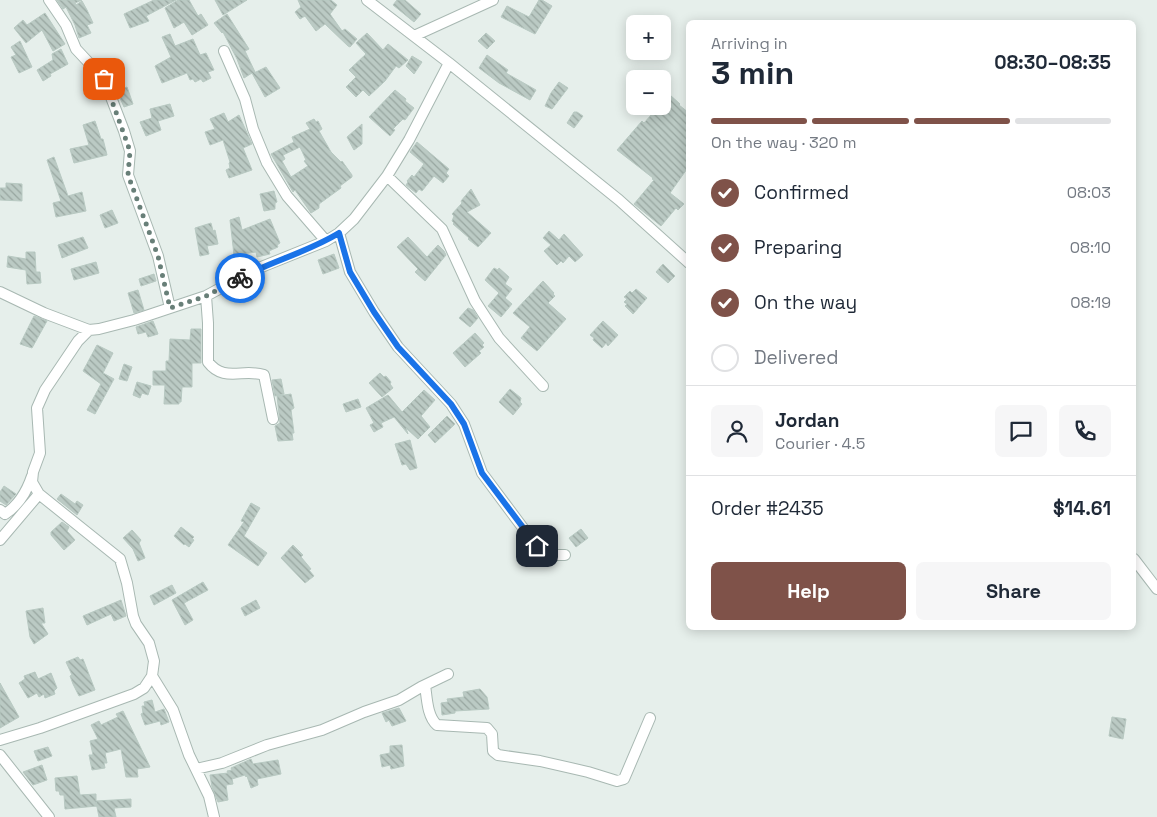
<!DOCTYPE html>
<html lang="en">
<head>
<meta charset="utf-8">
<style>
  body { margin:0; font-family:"Space Grotesk",sans-serif; background:#f6f6f7; color:#1f2937; height:100vh; display:flex; flex-direction:column; font-size:19px; white-space:nowrap }
  * { box-sizing:border-box; margin:0 }
  p { font-size:16px; color:#747a83 }
  .icon { flex:none; width:28px; height:28px; fill:none; stroke:currentColor; stroke-width:2; stroke-linecap:round; stroke-linejoin:round }
  .map { position:relative; flex:1; overflow:hidden }
  .sheet { position:absolute; left:686px; top:20px; width:450px; height:610px; display:flex; flex-direction:column; background:#fff; border-radius:8px; box-shadow:0 2px 12px #0003 }
  .sheet>* { flex:none }
  .fabs { position:absolute; left:626px; top:15px; display:grid; gap:10px }
  .fabs a { display:grid; place-items:center; width:45px; height:45px; border-radius:8px; background:#fff; box-shadow:0 2px 12px #0003; font-size:25px }
  .pin { position:absolute; display:grid; place-items:center; width:42px; height:42px; color:#fff; margin:-21px; border-radius:10px; box-shadow:0 2px 8px #0006 }
  .courier { position:absolute; display:grid; place-items:center; width:50px; height:50px; margin:-25px; border:4px solid #1a73e8; border-radius:50%; background:#fff; color:#222; box-shadow:0 1px 6px #0007 }
  .head em { font-style:normal; font-weight:700 }
  .head div { display:flex; flex-direction:column-reverse }
  .head { display:flex; align-items:center; justify-content:space-between; height:85px; padding:0 25px }
  h1 { font-size:32px; font-weight:700; line-height:38px }
  .bar { display:grid; grid-template-columns:repeat(4,1fr); gap:8px 5px; align-content:center; height:60px; padding:0 25px }
  .bar i { height:6px; border-radius:4px; background:#e0e1e3 }
  .bar .current { background:#7f5249 }
  .bar p { grid-column:span 4 }
  .line { display:flex; align-items:center; gap:12px; padding:0 25px; border-top:1px solid #e0e1e3 }
  .line div { flex:1 }
  .round { display:grid; place-items:center; flex:none; width:52px; height:52px; border-radius:8px; background:#f6f6f7 }
  ol { padding:0 25px; list-style:none }
  li { display:flex; align-items:center; gap:15px; height:55px }
  li p { margin-inline-start:auto }
  li .icon { padding:5px; border-radius:50%; background:#7f5249; color:#fff; stroke-width:4 }
  li:last-child { color:#747a83 }
  li i { width:28px; height:28px; border:2px solid #e0e1e3; border-radius:50% }
  .cta { display:flex; gap:10px; margin-top:auto; padding:10px 25px }
  .cta a { flex:1; height:58px; border-radius:8px; background:#7f5249; color:#fff; font-size:20px; font-weight:700; line-height:58px; text-align:center }
  .cta a+a { background:#f6f6f7; color:#1f2937 }
  .map>svg:first-child { display:block }
  .building { fill:url(#building-back-hatch); stroke:#b8c9c2; fill-rule:evenodd }
  .lines { fill:none; stroke-linecap:round; stroke-linejoin:round }
  .minor-casing { stroke:#a8b8b2; stroke-width:12 }
  .minor { stroke:#fff; stroke-width:10 }
  .done { stroke:#687f78; stroke-width:5; stroke-dasharray:0 9 }
  .route { stroke:#1a73e8; stroke-width:6 }
</style>
</head>
<body>
<div class="map">
<svg width="1157" height="817" viewBox="0 0 1157 817">
  <defs>
    <pattern id="building-back-hatch" width="6" height="6" patternUnits="userSpaceOnUse" patternTransform="scale(1.25)"><rect width="6" height="6" fill="#bbcac4"/><path d="M-1 5l2 2M0 0l6 6M5-1l2 2" fill="none" stroke="#98a6a0"/></pattern>
  </defs>
  <rect width="100%" height="100%" fill="#e6efeb"/>
  <path class="building" d="M57,0H82L75,3L76,5L82,1L87,10L93,23L87,25L91,33L79,38L75,25L66,7L63,9Z
    M154,0H176L146,16L149,21L130,28L124,14Z
    M178,0H189L198,16L201,14L208,25L192,35L184,22L174,28L165,8Z
    M215,0H247L223,15Z
    M298,0H331L337,5L330,14L342,31L345,29L357,39L350,47L348,46L325,24L316,31L305,16L300,19L295,12L301,7Z
    M397,0H405L421,14L414,22L393,5Z
    M539,0H542L552,6L535,34L501,17L507,6L529,17Z
    M45,13L65,44L53,51L42,30L26,43L14,28L23,20L27,25Z
    M227,14L249,49L245,51L255,72L254,73L266,67L280,88L265,97L252,73L244,78L237,59L223,32L222,33L214,23Z
    M367,33L383,50L388,44L408,60L399,68L396,66L385,81L369,96L363,90L356,97L346,87L356,77L349,70L366,54L356,43Z
    M486,33L495,41L487,49L478,41Z
    M170,34L175,46L193,39L200,55L206,53L214,70L208,72L211,78L203,82L201,79L195,82L193,79L190,80L187,73L162,83L155,66L171,57L162,37Z
    M20,41L32,67L19,73L11,57L16,55L11,47Z
    M61,49L68,64L50,74L51,76L43,81L37,70L53,60L52,54Z
    M487,55L508,70L506,73L536,90L530,100L499,83L479,68Z
    M412,56L422,62L414,74L406,66Z
    M559,82L568,88L552,109L545,106L551,93Z
    M127,87L133,104L124,107L117,91Z
    M395,90L406,99L405,101L414,108L405,120L403,119L393,129L395,130L390,136L369,117Z
    M670,95L680,104L679,105L689,113V166L670,193L684,204L678,210L676,208L661,226L634,204L654,180L652,179L653,178L617,150L642,121L644,123L659,106H662V103Z
    M170,104L174,116L158,121L161,130L146,136L140,122L152,118L150,109Z
    M574,112H577L583,116L574,128L567,123Z
    M224,113L228,122L239,115L252,144L243,148L252,170L229,178L226,170L230,168L229,163L230,162L223,140L210,145L205,132L215,129L210,119Z
    M314,119L316,122L318,121L322,129L319,131L331,152L341,162L342,161L352,175V177L340,186L341,188L319,204V208L311,213L295,190L293,192L271,154L294,142L292,137L310,129L306,123ZM300,147L306,160L304,161L308,166L291,177L282,161L285,159L283,155Z
    M95,121L101,139H103L107,155L74,163L70,149L89,145L83,125Z
    M362,124V144L354,150L347,137Z
    M417,142L449,169L446,173L449,176L443,183L434,176L422,191L419,189L416,193L406,185L408,182L407,181L412,175L414,177L424,164L410,152Z
    M54,157L68,196L82,192L86,211L56,217L53,203L61,201L47,160Z
    M6,183L22,184V201L0,200V188H6Z
    M471,189L480,205L467,212L491,233L478,247L468,239L469,238L453,224L454,223L452,221L454,216L452,214L462,203L461,201Z
    M274,191L277,202L275,203V209L264,211L260,194Z
    M112,210L118,223L105,228L100,215Z
    M239,217L242,230L270,219L280,243L277,245L278,247L269,251L270,254L257,257L256,252L234,255L230,220Z
    M211,223L213,231L215,230L218,244L207,246L209,254L200,256L195,228Z
    M549,231L559,240L564,234L583,255L575,262L569,256L563,263L561,261L557,265L544,251L551,245L543,238Z
    M83,237L88,248L62,258L58,245Z
    M408,237L427,257L438,245L444,251L446,255L425,281L415,272L418,269L397,247Z
    M26,252H35L36,272H40L41,283L27,284L26,270L7,267L8,256L26,259Z
    M334,254L339,268L323,274L318,260Z
    M96,262L99,273L74,280L71,269Z
    M663,264L675,276L668,283L656,272Z
    M494,268L498,270L499,268L509,277L505,284L512,289L505,298L512,304L501,317L488,306L499,293L485,280Z
    M154,274L156,281L141,286L139,279Z
    M543,281L554,293L553,294L555,296L548,303L566,319L537,351L521,338L530,327L513,313Z
    M636,289L647,298L633,314L625,306L627,304L624,302L627,299L624,297L630,291L632,293Z
    M138,290L144,310L134,313L128,293Z
    M468,308L473,310L478,318L470,327L459,318Z
    M34,316L47,321L32,348L20,344Z
    M153,321L158,334L148,337L146,332L138,334L136,327Z
    M603,321L618,335L608,346L606,343L602,348L593,340L594,338L590,335Z
    M191,329H201V363H192V387H182L181,402H179V404H164L165,385H153V371H166V361H169L170,339L190,340Z
    M475,333L484,343L482,345L484,347L479,351L481,353L465,367L453,353Z
    M97,345L113,353L103,373L114,379L95,414L87,410L101,384L83,371Z
    M124,364L132,367L127,381L119,379Z
    M380,373L384,377L386,376L391,382L390,384L393,388L382,397L369,383Z
    M281,379L284,394L275,396L272,380Z
    M137,382L151,386L148,395L142,393L140,398L133,395Z
    M510,389L521,398L520,402L522,404L513,415L499,402Z
    M424,390L435,400L421,416L430,427L418,439L406,428L408,434L394,417L381,423L383,427L374,432L370,425L374,423L366,408L388,395L402,412Z
    M291,394L294,408L291,410L294,433H292L293,440L278,441L275,426L280,423L277,396Z
    M358,399L361,407L346,412L343,404Z
    M447,416L455,424L435,443L428,435Z
    M410,440L417,468L410,470L406,464L402,465L395,444Z
    M4,486L16,494L6,505L0,501V492Z
    M61,494L75,504L77,501L83,505L77,515L57,499Z
    M251,503L260,508L244,536L267,553L258,566L228,545L244,522L241,521Z
    M62,522L69,527L67,531L75,540L64,550L51,535V532Z
    M181,527L194,537L192,539L194,540L189,547L185,544L184,545L174,536Z
    M581,529L588,538L576,547L569,538Z
    M132,530L141,540L139,543L145,558L138,561L133,549L123,538Z
    M293,545L303,555L301,557L311,569L309,570L314,576L305,583L281,558Z
    M203,582L208,590L184,603L193,620L185,625L172,600Z
    M172,585L176,593L154,605L150,596Z
    M121,600L126,616L114,621L111,614L87,625L83,616Z
    M256,600L260,608L245,616L241,608Z
    M43,608L45,623H41L48,634L34,644L30,637L26,611Z
    M78,657L80,660L83,659L95,690L79,696L73,684L70,676L72,675L66,662Z
    M35,672L38,679L51,673L57,688L54,691L55,694L45,698L44,694L39,697L37,693L28,698L19,683L25,679L24,676Z
    M0,683L19,717L0,728Z
    M480,689L487,697L489,709L455,711V713L442,715L441,703L448,702L447,699L464,697L463,692Z
    M152,700L155,712L164,709L169,722L161,725L160,721L145,725L141,714L143,713L142,706H145L144,702Z
    M399,708L406,721L392,726L389,720L386,722L382,713Z
    M123,711L150,767L137,769L138,777H126L121,749L105,753L107,763H104L105,768L92,770L89,755H93L90,741L98,739L91,725L99,721L101,725L118,717L116,714Z
    M1112,717L1126,719L1123,739L1109,736Z
    M402,745L404,766L391,769L390,765L382,767L380,755L390,753V746Z
    M48,747L52,756L38,761L34,751Z
    M251,759L253,764L278,760L281,774L257,779L258,785L251,788L247,776L246,777L245,775L232,779L233,784L226,785L228,800L218,802L212,787L210,775L228,773L227,771L232,770L231,768Z
    M42,765L47,780L33,785L23,772Z
    M77,776L80,795L96,794V801L131,799V807L114,808L116,817H99L96,802L97,806L65,809L64,795H60L59,791H56L55,778Z"/>
  <g class="lines">
    <defs>
      <path id="minor" d="M49,0L66,25L76,49L104,79L124,131L130,151L128,175L158,256L170,308
        M367,0L449,63L619,200L689,263
        M414,36L493,0
        M224,51L245,99L253,129L267,163L287,196L326,241
        M387,176L442,229L475,301L499,338L543,386
        M339,233L350,272L374,312L398,347L451,404L464,424L482,473L529,536L546,555H565
        M0,292L44,313L89,330
        M206,296L208,323V362C224,383 243,368 264,375L273,419
        M0,510L5,514C19,505 27,491 32,476
        M0,540L39,494
        M1134,559L1157,589
        M152,676L173,710L189,755L209,796L214,817
        M425,685C427,698 427,716 437,725L487,728L492,734L493,751L498,755L540,761L588,772L617,781L624,779L650,718
        M0,740L40,728L134,694L144,688L152,676L154,661L149,643L136,624L133,616L127,583L120,559L39,494L32,482L33,472L40,453L37,408L45,390L78,341L89,330L99,329L134,320L206,296L254,270L326,241L339,233L354,219L387,176L409,140L449,63
        M0,755L49,817
        M196,769L222,763L267,745L322,730L364,712L399,700L421,687L448,674"/>
    </defs>
    <use href="#minor" class="minor-casing"/>
    <use href="#minor" class="minor"/>
  </g>
  <g class="lines">
    <path class="done" d="M104,79L130,151L128,175L158,256L170,308L206,296L240,278"/>
    <path class="route" d="M240,278C272,261 308,252 339,233L350,272L374,312L398,347L451,404L464,424L482,473L537,546"/>
  </g>
</svg>
<div class="fabs">
<a>+</a>
<a>−</a>
</div>
<div class="pin" style="left:104px;top:79px;background:#ea580c"><svg class="icon" aria-label="bag" viewBox="0 0 24 24"><path d="M5 8h14l-1 12H6zM9 8a3 3 0 0 1 6 0"/></svg></div>
<div class="pin" style="left:537px;top:546px;background:#1f2937"><svg class="icon" aria-label="home" viewBox="0 0 24 24"><path d="M3 11l9-7 9 7M6 9v11h12V9"/></svg></div>
<div class="courier" style="left:240px;top:278px"><svg class="icon" aria-label="bike" viewBox="0 0 24 24"><circle cx="6" cy="16" r="4"/><circle cx="18" cy="16" r="4"/><path d="M6 16l4-8h5l3 8M10 8l3 8H6M13 5h3"/></svg></div>
<section class="sheet">
<div class="head"><div><h1>3 min</h1><p>Arriving in</p></div><em>08:30–08:35</em></div>
<div class="bar"><i class="current"></i><i class="current"></i><i class="current"></i><i></i><p>On the way · 320 m</p></div>
<ol>
<li><svg class="icon" aria-label="check" viewBox="0 0 24 24"><path d="M5 12l5 5 9-10"/></svg>Confirmed<p>08:03</p></li>
<li><svg class="icon" aria-label="check" viewBox="0 0 24 24"><path d="M5 12l5 5 9-10"/></svg>Preparing<p>08:10</p></li>
<li><svg class="icon" aria-label="check" viewBox="0 0 24 24"><path d="M5 12l5 5 9-10"/></svg>On the way<p>08:19</p></li>
<li><i></i>Delivered</li>
</ol>
<div class="line" style="height:90px"><a class="round"><svg class="icon" aria-label="person" viewBox="0 0 24 24"><circle cx="12" cy="8" r="4"/><path d="M4 21q1-7 8-7t8 7"/></svg></a><div><b>Jordan</b><p>Courier · 4.5</p></div><a class="round"><svg class="icon" aria-label="chat" viewBox="0 0 24 24"><path d="M4 5h16v11H9l-5 4z"/></svg></a><a class="round"><svg class="icon" aria-label="phone" viewBox="0 0 24 24"><path d="M5 4h4l2 5-3 2q2 4 5 5l2-3 5 2v4C11 20 4 13 5 4z"/></svg></a></div>
<div class="line" style="height:65px"><div>Order #2435</div><b>$14.61</b></div>
<div class="cta"><a>Help</a><a>Share</a></div>
</section>
</div>
</body>
</html>
